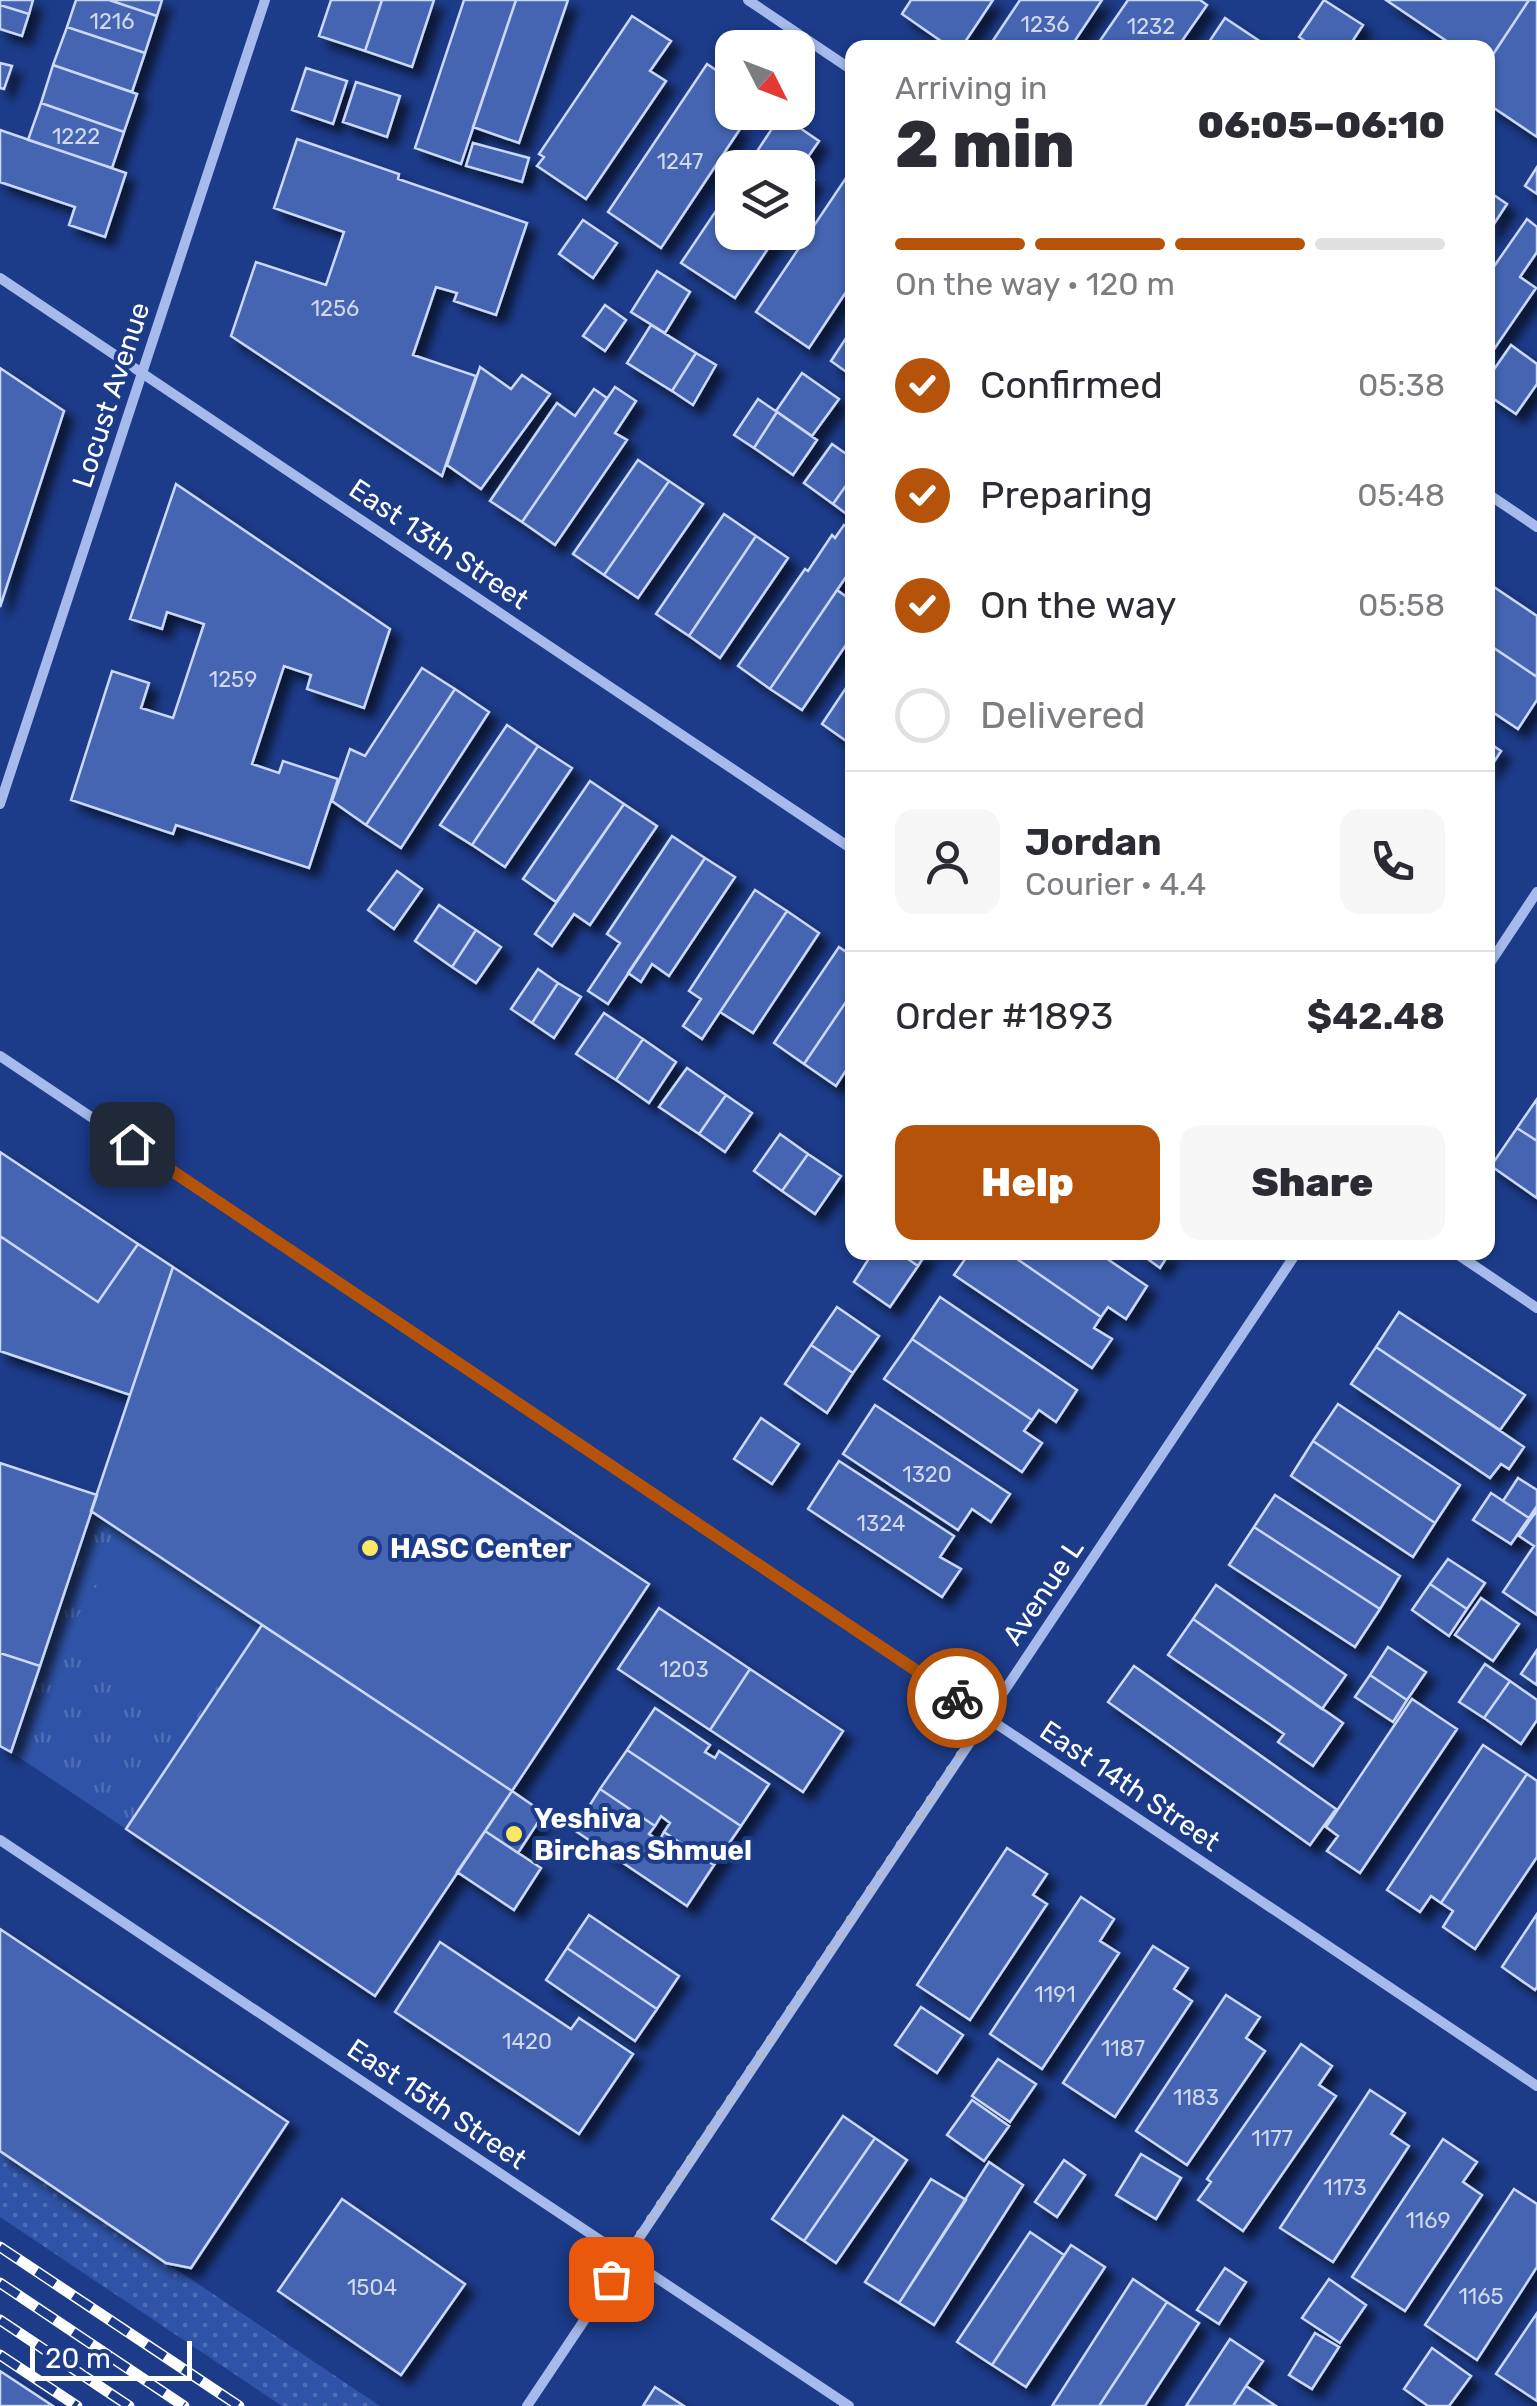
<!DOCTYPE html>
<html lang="en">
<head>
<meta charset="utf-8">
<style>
  body { margin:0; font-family:Rubik,sans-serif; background:#f7f7f7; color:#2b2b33; height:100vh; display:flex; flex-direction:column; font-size:38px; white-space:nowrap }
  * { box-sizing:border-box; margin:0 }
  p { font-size:32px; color:#7c7c81 }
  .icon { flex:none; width:55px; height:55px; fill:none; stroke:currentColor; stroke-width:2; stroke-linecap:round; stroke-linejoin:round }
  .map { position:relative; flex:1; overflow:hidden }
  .details { position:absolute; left:845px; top:40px; width:650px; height:1220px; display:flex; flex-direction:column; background:#fff; border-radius:20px; box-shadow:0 2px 8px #0004 }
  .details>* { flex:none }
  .needle { width:65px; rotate:132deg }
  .buttons { position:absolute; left:715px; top:30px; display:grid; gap:20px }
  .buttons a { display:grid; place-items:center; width:100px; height:100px; border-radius:20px; background:#fff; box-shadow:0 2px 8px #0004; font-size:50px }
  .scale { position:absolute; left:30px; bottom:25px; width:162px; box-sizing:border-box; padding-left:10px; border:5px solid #fff; border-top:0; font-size:28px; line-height:35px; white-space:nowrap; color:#fff; -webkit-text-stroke:8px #1c3b89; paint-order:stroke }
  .pin { position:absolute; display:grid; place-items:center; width:85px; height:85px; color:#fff; margin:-42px; border-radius:20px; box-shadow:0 5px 15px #0006 }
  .courier { position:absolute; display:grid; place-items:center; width:100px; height:100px; margin:-50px; border:8px solid #b45309; border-radius:50%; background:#fff; color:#222; box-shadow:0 2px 12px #0007 }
  .overview em { font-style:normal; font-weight:800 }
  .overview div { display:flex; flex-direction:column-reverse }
  .overview { display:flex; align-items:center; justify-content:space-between; height:170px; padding:0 50px }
  h1 { font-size:65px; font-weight:800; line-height:75px }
  .bar { display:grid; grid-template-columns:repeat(4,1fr); gap:15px 10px; align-content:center; height:120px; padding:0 50px }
  .bar i { height:12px; border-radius:8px; background:#e1e1e2 }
  .bar .current { background:#b45309 }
  .bar p { grid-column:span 4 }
  .line { display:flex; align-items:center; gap:25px; padding:0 50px; border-top:2px solid #e1e1e2 }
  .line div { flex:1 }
  .round { display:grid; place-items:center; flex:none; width:105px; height:105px; border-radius:20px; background:#f7f7f7 }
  ol { padding:0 50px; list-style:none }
  li { display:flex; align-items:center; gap:30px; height:110px }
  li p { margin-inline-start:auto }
  li .icon { padding:10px; border-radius:50%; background:#b45309; color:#fff; stroke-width:4 }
  li:last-child { color:#7c7c81 }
  li i { width:55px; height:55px; border:5px solid #e1e1e2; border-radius:50% }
  .cta { display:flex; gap:20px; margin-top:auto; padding:20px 50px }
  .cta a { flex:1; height:115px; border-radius:20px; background:#b45309; color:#fff; font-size:40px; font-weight:800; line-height:115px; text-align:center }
  .cta a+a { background:#f7f7f7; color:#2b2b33 }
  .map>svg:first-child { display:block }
  .grass { fill:url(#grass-dots) }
  .park { fill:url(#park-tufts) }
  .pitch { fill:#2f54a7 }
  .building { fill:#4465b2; stroke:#cbd9f9; stroke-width:2.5; filter:url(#shadow) }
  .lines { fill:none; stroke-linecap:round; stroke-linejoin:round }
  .minor { stroke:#a6bbec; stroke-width:10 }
  .rail-casing { stroke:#fff; stroke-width:11 }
  .rail { stroke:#1c3b89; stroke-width:8; stroke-dasharray:22; stroke-linecap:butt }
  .done { stroke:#b0bad6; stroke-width:10; stroke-dasharray:0 18 }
  .route { stroke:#b45309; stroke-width:12 }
  .poi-dot { fill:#fce764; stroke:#1c3b89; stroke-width:4 }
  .labels { text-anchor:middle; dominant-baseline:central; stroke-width:8; stroke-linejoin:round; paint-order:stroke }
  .number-label { font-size:22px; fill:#d0d8ec }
  .street-label { font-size:28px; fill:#fff; stroke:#1c3b89 }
  .poi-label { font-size:28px; font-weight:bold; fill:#fff; stroke:#1c3b89; text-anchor:start }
</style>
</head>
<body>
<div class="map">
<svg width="1537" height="2406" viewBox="0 0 1537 2406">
  <defs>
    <pattern id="grass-dots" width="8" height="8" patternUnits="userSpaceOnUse" patternTransform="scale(2.5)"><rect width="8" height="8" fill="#2f54a7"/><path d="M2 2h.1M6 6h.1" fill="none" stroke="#4e6eb4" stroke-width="1.8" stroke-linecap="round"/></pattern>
    <pattern id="park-tufts" width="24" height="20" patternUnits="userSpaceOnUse" patternTransform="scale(2.5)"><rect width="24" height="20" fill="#2f54a7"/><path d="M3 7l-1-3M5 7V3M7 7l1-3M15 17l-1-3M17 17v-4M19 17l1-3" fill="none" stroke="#4e6eb4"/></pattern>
    <filter id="shadow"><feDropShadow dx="9" dy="9" stdDeviation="5" flood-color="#0009"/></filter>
  </defs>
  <rect width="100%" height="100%" fill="#1c3b89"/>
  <path class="grass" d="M0,2151L380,2406H282L0,2217Z"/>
  <path class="park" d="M91,1511L262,1625L126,1829L11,1752Z"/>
  <path class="pitch" d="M125,1542L256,1627L192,1723L63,1639Z"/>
  <path class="building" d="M0,0H33L29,14L0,5Z
    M76,0H109L157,16L145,53L67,27Z
    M109,0H162L157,16Z
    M331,0H382L365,51L319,36Z
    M382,0H434L412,67L365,51Z
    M464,0H516L461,164L415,148Z
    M516,0H568L519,143L473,127Z
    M911,0H993L961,48H951L902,14Z
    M1020,0H1102L1070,48H988Z
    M1128,0H1200L1207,5L1177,48H1095Z
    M1324,0L1363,25L1348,48H1315L1299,37Z
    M1386,0H1529L1488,62V48H1457Z
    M1529,0H1537V137L1488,104V62Z
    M0,5L29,14L22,36L0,29Z
    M632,16L671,41L650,71L666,81L586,199L537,166L544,157L539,154Z
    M1225,18L1270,48H1205Z
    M67,27L145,53L132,92L53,65Z
    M0,63L12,66L4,89L0,88Z
    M707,64L732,81V108L725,119L740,129L661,248L608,212Z
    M53,65L137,94L124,132L41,103Z
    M306,68L347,81L333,124L292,110Z
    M356,82L400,96L387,137L343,122Z
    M41,103L124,132L112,168L28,140Z
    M781,115L819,141L799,170L814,180L798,205V168H746Z
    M0,130L126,173L105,237L69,225L75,207L0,182Z
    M297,139L399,174L398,179L527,223L496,315L454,301L457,293L436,287L413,355L476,376L442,476L231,336L256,262L326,285L344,232L274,208Z
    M473,143L529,158L522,182L466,166Z
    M1537,167V194L1525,186Z
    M852,169V283L809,348L756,312Z
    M732,187V232H779L735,298L681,263Z
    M1488,191L1507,204L1488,233Z
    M1527,219L1537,227V252L1520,277L1536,288L1488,358V275Z
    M583,220L617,243L593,278L559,254Z
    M657,271L690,292L665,333L631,312Z
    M605,305L626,320L605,351L583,336Z
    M651,325L696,353L672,391L627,363Z
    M852,329V376L831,361Z
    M1511,345L1537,364V384L1516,414L1488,395V378Z
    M696,353L716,365L693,405L672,391Z
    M480,367L511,389L522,375L550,394L481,489L447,465Z
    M0,368L64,411L0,607Z
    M802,373L839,399L812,436L776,411Z
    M615,387L636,401L615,433L627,440L555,545L522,522Z
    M594,389L607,398L522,522L490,501L557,403L575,416Z
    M758,399L777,412L754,448L734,435Z
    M777,412L817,440L793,475L754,448Z
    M832,444L852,458V477L833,504L804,483Z
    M638,460L669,481L604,575L573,554Z
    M852,477V518L833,504Z
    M669,481L703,504L638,598L604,575Z
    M176,484L390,629L364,708L307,689L311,675L284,666L252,764L279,773L283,761L338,779L309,868L176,825L173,834L71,800L112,671L149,683L141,708L173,718L204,624L167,612L162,629L130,619Z
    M724,514L756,536L689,636L656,614Z
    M844,525L852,531V568L770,689L738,666L805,569L808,571L832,535L835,538Z
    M756,536L788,558L720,658L689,636Z
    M1488,583L1537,616V677L1488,644Z
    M837,590L852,601V636L802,710L770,689Z
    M1488,644L1537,677V700L1518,729L1488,709Z
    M422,668L455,689L366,825L332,801L350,749L365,756Z
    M852,679V745L822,724Z
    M455,689L489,712L401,848L366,825Z
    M507,725L538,746L472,845L440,825Z
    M1488,742L1501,751L1488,771Z
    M538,746L572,768L505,867L472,845Z
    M590,781L624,804L556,902L523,879Z
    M624,804L657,826L590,925L574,914L552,946L535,934Z
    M672,836L705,858L608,1004L588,991L620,943L607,934Z
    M705,858L735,877L669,976L652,964L641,982L628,973Z
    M397,871L422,889L394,929L368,910Z
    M755,890L787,911L702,1039L683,1026L701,999L689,991Z
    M439,905L476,930L452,967L415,941Z
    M787,911L819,933L753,1033L720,1012Z
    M476,930L501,947L476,983L452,967Z
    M839,947L852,956V993L804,1064L774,1043Z
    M538,969L558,983L532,1023L511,1009Z
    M558,983L581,997L554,1038L532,1023Z
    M852,993V1061L836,1086L804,1064Z
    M604,1013L643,1039L616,1080L576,1054Z
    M643,1039L676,1062L649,1103L616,1080Z
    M687,1068L726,1095L699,1134L659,1107Z
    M726,1095L752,1113L725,1152L699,1134Z
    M1537,1099V1141L1517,1128Z
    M1517,1128L1537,1141V1198L1491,1166Z
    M780,1134L808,1154L782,1191L754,1171Z
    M0,1152L138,1244L98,1302L0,1236Z
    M808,1154L841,1176L815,1214L782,1191Z
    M0,1236L98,1302L138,1244L173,1267L130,1395L0,1351Z
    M873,1252H898L918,1266L890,1307L854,1282Z
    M898,1252H927L918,1266Z
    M970,1252H1007L1101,1317L1094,1328L1112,1339L1092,1368L954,1275Z
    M1007,1252H1097L1147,1286L1126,1319L1108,1307L1101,1317Z
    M1138,1252H1170L1160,1268Z
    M173,1267L649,1584L512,1791L91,1511Z
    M940,1297L1077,1390L1056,1422L1039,1410L1032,1420L912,1339Z
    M837,1307L879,1336L853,1373L811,1345Z
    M1399,1312L1525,1395L1500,1430L1376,1347Z
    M912,1339L1032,1420L1024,1431L1042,1443L1022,1472L884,1379Z
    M811,1345L853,1373L827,1413L785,1384Z
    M1376,1347L1524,1447L1509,1469L1501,1464L1490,1478L1351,1384Z
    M1338,1404L1460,1485L1435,1523L1313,1441Z
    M875,1405L1010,1494L991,1522L972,1509L958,1530L843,1454Z
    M761,1418L799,1444L772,1484L734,1459Z
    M1313,1441L1435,1523L1413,1557L1291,1476Z
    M839,1461L954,1536L940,1557L961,1569L942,1597L808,1509Z
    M0,1463L97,1495L40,1666L0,1653Z
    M1518,1478L1537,1490V1506L1529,1518L1503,1501Z
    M1491,1493L1529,1518L1511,1544L1473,1520Z
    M1275,1495L1400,1576L1380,1609L1254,1527Z
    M1537,1510V1615L1503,1592L1534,1546L1519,1536Z
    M1254,1527L1380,1609L1355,1647L1229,1565Z
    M1448,1559L1485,1583L1467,1609L1430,1584Z
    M1430,1584L1467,1609L1449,1636L1412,1610Z
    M1216,1585L1346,1675L1322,1709L1193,1619Z
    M1481,1598L1519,1624L1493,1661L1455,1635Z
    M659,1608L750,1669L710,1730L618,1669Z
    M1193,1619L1343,1723L1313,1766L1278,1742L1284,1734L1168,1655Z
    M262,1625L512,1791L375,1996L126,1829Z
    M1388,1647L1426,1672L1407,1700L1370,1675Z
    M1537,1650V1685L1521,1674Z
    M0,1653L40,1666L11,1752L0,1746Z
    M1485,1664L1510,1681L1484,1718L1459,1702Z
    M1134,1666L1336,1809L1310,1845L1108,1702Z
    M750,1669L843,1731L803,1792L710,1730Z
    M1370,1675L1407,1700L1393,1722L1355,1697Z
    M1510,1681L1537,1700V1720L1521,1744L1484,1718Z
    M1412,1699L1457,1729L1360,1873L1327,1851L1338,1836L1326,1827Z
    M655,1708L710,1745L705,1752L715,1758L719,1751L769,1784L741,1826L627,1750Z
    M1483,1745L1527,1774L1441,1903L1431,1896L1420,1912L1387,1890Z
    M627,1750L741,1826L714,1865L664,1832L670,1823L661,1816L655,1826L600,1789Z
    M1527,1774L1537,1781V1857L1475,1949L1443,1927L1453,1911L1441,1903Z
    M600,1789L655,1826L649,1834L659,1841L664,1832L714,1865L687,1906L574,1830Z
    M512,1791L544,1813L518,1853L485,1831Z
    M485,1831L541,1868L514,1910L457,1872Z
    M1007,1848L1047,1874L1033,1895L1047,1904L970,2020L917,1985Z
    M1081,1897L1114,1919L1100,1941L1119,1953L1042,2069L990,2034Z
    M1537,1914V1987L1535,1990L1502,1967Z
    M589,1915L679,1976L657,2009L567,1948Z
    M0,1929L288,2122L191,2268L166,2263L0,2151Z
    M440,1942L571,2029L579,2018L633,2054L579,2134L395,2012Z
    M1153,1946L1188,1968L1174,1989L1192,2001L1115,2117L1063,2083Z
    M567,1948L657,2009L635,2041L546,1980Z
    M1226,1995L1260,2017L1246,2038L1265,2051L1187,2165L1136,2131Z
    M921,2007L963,2035L937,2073L895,2045Z
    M1301,2044L1332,2066L1319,2085L1336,2096L1243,2231L1198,2200L1211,2182L1207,2179Z
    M998,2059L1036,2084L1010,2122L972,2096Z
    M1370,2090L1405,2113L1391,2134L1409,2146L1333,2262L1280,2228Z
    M972,2100L1009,2126L984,2161L947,2135Z
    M843,2116L875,2138L804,2241L772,2219Z
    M875,2138L907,2160L836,2263L804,2241Z
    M1443,2139L1477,2162L1463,2182L1482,2195L1405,2311L1352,2277Z
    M1141,2154L1181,2178L1156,2219L1116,2195Z
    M1064,2160L1085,2175L1057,2217L1035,2202Z
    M989,2162L1023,2185L934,2325L899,2303Z
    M931,2179L966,2200L899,2303L865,2282Z
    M1514,2189L1537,2204V2267L1477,2360L1425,2325Z
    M342,2199L465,2284L401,2375L278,2291Z
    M1030,2232L1064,2255L992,2365L957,2342Z
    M1071,2245L1105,2267L1026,2387L992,2365Z
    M1225,2268L1246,2282L1219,2324L1197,2310Z
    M1133,2279L1167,2302L1099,2406H1052Z
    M1329,2279L1366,2305L1340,2343L1302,2318Z
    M1167,2302L1199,2323L1145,2406H1099Z
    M1537,2313V2401L1496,2374Z
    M1315,2333L1339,2347L1312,2389L1289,2375Z
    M1230,2339L1263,2361L1246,2386L1233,2406H1186Z
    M1432,2348L1471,2376L1449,2406H1428L1404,2389Z
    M0,2371L53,2406H0Z
    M1246,2386L1276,2406H1233Z
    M655,2387L684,2406H643Z"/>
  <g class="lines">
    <path class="minor" d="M748,0L852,70
      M0,278L852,849
      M1488,494L1537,527
      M0,804L265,0
      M1488,966L1537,892
      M0,1056L1537,2086
      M1454,1252L1537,1308
      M0,1840L849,2406
      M527,2406L1297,1252"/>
    <defs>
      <path id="rail" d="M0,2247L239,2406
        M0,2283L184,2406
        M0,2320L129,2406
        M0,2355L77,2406"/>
    </defs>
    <use href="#rail" class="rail-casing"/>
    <use href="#rail" class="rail"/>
  </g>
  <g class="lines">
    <path class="done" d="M611,2279L986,1717L957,1698"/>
    <path class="route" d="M132,1144L957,1698"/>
  </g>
  <g class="poi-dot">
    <circle cx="370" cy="1548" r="10"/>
    <circle cx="514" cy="1834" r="10"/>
  </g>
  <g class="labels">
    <g class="number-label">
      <text x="112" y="21">1216</text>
      <text x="1045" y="24">1236</text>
      <text x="1151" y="26">1232</text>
      <text x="76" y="136">1222</text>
      <text x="680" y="161">1247</text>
      <text x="335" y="308">1256</text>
      <text x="233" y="679">1259</text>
      <text x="927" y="1474">1320</text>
      <text x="881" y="1523">1324</text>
      <text x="684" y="1669">1203</text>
      <text x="1055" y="1994">1191</text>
      <text x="527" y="2041">1420</text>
      <text x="1123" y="2048">1187</text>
      <text x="1196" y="2097">1183</text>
      <text x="1272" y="2138">1177</text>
      <text x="1345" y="2187">1173</text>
      <text x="1428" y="2220">1169</text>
      <text x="372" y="2287">1504</text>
      <text x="1481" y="2296">1165</text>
    </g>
    <g class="street-label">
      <text transform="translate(111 395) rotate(-72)">Locust Avenue</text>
      <text transform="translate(439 544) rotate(34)">East 13th Street</text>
      <text transform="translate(1043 1592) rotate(-56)">Avenue L</text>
      <text transform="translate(1130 1786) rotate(34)">East 14th Street</text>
      <text transform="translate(437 2104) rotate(34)">East 15th Street</text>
    </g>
    <g class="poi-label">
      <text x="390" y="1548">HASC Center</text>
      <text x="534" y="1818">Yeshiva<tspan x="534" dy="32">Birchas Shmuel</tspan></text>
    </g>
  </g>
</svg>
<div class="buttons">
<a><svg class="needle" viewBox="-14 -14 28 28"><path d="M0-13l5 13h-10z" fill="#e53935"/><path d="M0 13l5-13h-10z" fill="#7c7c81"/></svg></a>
<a><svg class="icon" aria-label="layers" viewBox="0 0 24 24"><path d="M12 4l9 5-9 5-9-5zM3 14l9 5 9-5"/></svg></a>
</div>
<div class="scale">20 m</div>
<div class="pin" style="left:611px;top:2279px;background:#ea580c"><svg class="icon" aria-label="bag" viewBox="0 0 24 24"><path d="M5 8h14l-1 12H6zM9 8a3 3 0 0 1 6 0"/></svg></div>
<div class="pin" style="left:132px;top:1144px;background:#1f2937"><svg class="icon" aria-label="home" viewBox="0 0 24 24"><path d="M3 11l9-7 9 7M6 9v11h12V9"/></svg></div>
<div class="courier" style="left:957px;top:1698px"><svg class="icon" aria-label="bike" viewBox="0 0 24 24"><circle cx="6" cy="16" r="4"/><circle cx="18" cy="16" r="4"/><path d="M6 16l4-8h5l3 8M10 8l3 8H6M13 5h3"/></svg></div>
<section class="details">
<div class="overview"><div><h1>2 min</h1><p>Arriving in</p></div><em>06:05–06:10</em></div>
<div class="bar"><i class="current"></i><i class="current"></i><i class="current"></i><i></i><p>On the way · 120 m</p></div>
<ol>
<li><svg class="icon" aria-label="check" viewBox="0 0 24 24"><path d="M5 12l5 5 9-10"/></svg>Confirmed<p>05:38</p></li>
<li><svg class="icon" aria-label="check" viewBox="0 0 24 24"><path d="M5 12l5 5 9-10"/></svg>Preparing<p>05:48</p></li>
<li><svg class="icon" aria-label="check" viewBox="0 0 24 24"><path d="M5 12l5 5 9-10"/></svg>On the way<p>05:58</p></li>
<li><i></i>Delivered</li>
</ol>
<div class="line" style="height:180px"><a class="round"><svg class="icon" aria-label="person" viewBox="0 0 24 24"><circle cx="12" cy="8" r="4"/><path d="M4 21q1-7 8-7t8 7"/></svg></a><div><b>Jordan</b><p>Courier · 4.4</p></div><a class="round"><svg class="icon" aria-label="phone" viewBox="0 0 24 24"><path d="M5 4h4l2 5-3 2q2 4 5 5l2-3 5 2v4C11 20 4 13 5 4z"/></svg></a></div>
<div class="line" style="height:130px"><div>Order #1893</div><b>$42.48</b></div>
<div class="cta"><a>Help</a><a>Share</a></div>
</section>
</div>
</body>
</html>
